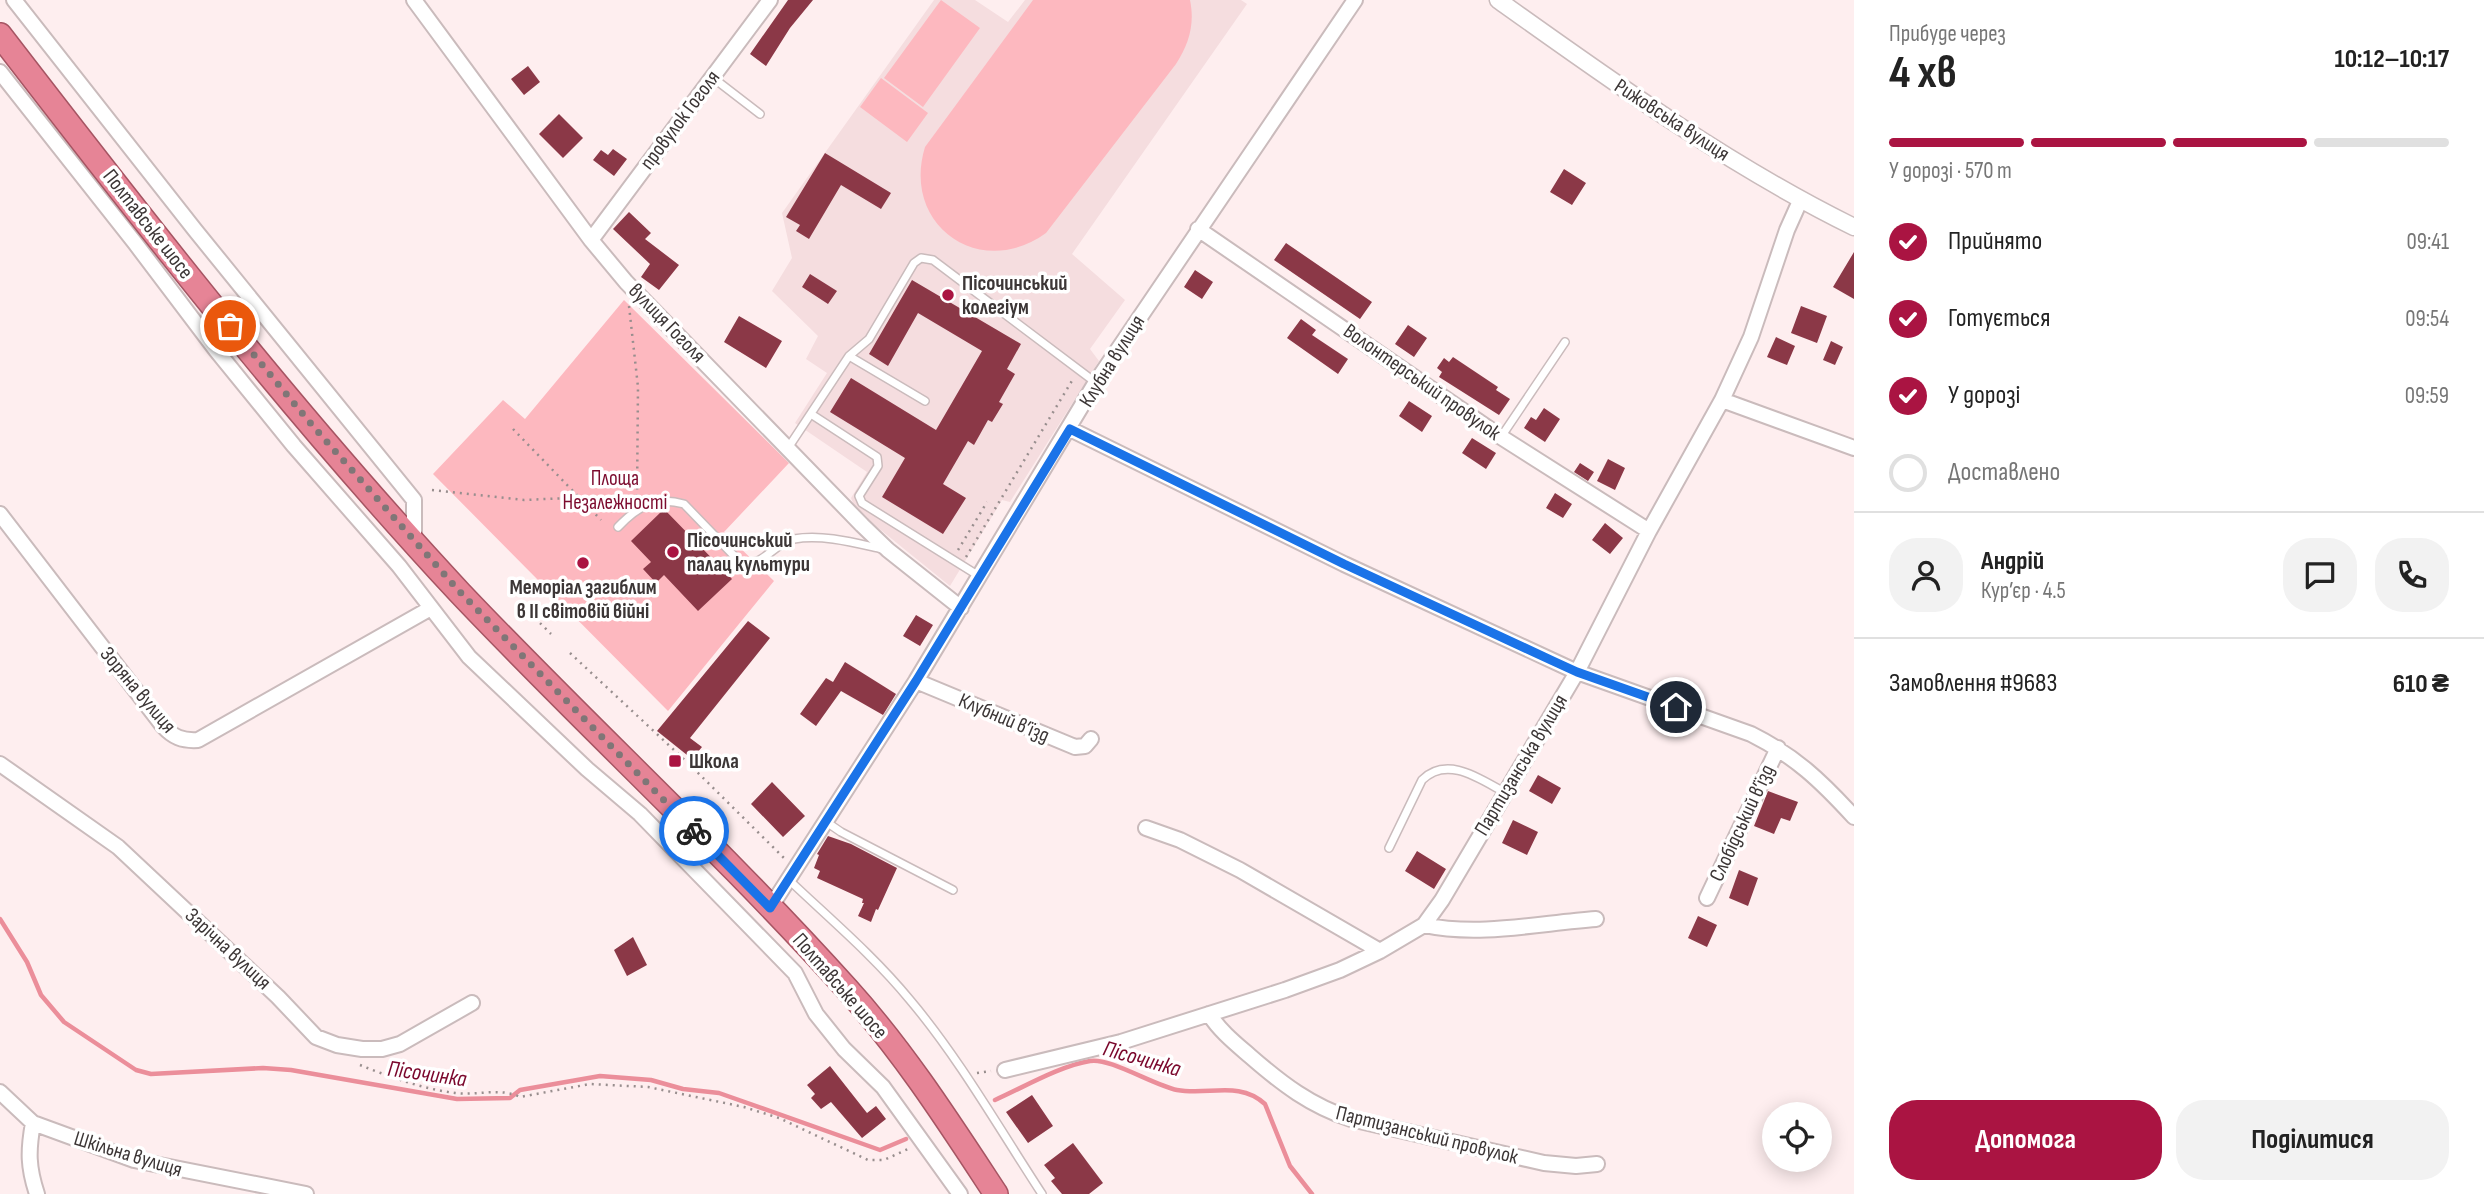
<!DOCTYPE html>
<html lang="uk">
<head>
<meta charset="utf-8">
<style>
  body { margin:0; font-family:"Sofia Sans Condensed",sans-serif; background:#f2f2f2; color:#222; height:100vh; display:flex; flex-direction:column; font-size:26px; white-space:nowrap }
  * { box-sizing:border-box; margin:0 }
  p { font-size:23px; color:#767676 }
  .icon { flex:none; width:38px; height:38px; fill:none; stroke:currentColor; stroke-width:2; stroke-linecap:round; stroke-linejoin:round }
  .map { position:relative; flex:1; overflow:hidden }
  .drawer { display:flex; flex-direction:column; background:#fff; width:630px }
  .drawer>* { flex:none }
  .tools { position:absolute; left:1762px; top:1102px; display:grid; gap:14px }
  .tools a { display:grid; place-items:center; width:70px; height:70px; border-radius:50%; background:#fff; box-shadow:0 4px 18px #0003; font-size:35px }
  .pin { position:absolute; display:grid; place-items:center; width:60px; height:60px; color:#fff; margin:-30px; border:4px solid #fff; border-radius:50%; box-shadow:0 2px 7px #0007 }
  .courier { position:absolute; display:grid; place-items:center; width:70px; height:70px; margin:-35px; border:5px solid #1a73e8; border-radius:50%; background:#fff; color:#222; box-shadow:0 2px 9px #0007 }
  .head em { font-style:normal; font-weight:700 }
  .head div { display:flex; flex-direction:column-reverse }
  .head { display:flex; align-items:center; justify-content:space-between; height:119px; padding:0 35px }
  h1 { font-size:46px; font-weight:700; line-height:52px }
  .bar { display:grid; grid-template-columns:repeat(4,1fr); gap:10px 7px; align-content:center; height:84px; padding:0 35px }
  .bar i { height:9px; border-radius:5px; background:#e0e0e0 }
  .bar .selected { background:#aa1442 }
  .bar p { grid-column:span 4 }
  .line { display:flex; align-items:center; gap:18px; padding:0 35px; border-top:2px solid #e0e0e0 }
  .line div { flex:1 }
  .round { display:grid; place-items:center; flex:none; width:74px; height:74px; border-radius:28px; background:#f2f2f2 }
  ol { padding:0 35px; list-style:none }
  li { display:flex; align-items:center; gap:21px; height:77px }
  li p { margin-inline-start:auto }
  li .icon { padding:7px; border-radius:50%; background:#aa1442; color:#fff; stroke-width:4 }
  li:last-child { color:#767676 }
  li i { width:38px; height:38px; border:4px solid #e0e0e0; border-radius:50% }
  .cta { display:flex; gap:14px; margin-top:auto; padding:14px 35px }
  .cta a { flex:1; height:80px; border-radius:28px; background:#aa1442; color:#fff; font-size:28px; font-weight:700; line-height:80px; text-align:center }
  .cta a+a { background:#f2f2f2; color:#222 }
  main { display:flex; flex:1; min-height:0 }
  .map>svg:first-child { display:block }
  .built { fill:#f5dddf }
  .green { fill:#fdb8bf }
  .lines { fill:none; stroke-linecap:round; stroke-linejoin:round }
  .stream { stroke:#eb8e9a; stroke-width:4.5 }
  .building { fill:#8b3847 }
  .service-casing { stroke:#cabbbc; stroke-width:10 }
  .minor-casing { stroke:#cabbbc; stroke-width:18 }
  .tertiary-casing { stroke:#cabbbc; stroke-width:19 }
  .trunk-casing { stroke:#a65563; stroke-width:26 }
  .path { stroke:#988e8e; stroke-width:2.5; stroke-dasharray:2 5; stroke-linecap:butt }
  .service { stroke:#fff; stroke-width:7 }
  .minor { stroke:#fff; stroke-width:14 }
  .tertiary { stroke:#fff; stroke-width:16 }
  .trunk { stroke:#e68496; stroke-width:23 }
  .done { stroke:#807677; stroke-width:7; stroke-dasharray:0 12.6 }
  .route { stroke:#1a73e8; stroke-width:9 }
  .poi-dot { fill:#aa1442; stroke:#fff; stroke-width:2.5 }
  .labels { text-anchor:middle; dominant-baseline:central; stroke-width:7; stroke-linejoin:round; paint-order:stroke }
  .street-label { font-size:21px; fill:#3c3636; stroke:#fff }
  .poi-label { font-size:21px; font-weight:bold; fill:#3c3636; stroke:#fff; text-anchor:start }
  .park-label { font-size:21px; fill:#7c0b2e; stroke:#fff }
  .water-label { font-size:23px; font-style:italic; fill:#7a072c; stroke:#fff }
</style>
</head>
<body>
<main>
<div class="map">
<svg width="1854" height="1194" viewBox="0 0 1854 1194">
  <rect width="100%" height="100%" fill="#feeeef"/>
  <path class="built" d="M934,0H975L1008,22L1025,0H1241L1247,4L1072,254L1125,300L1090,349L1099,361L1010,502L1002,500L950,586L856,510L851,498L867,472L795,423L827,373L806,359L818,336L772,291L792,258L782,213Z"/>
  <path class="green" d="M941,0L980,28L923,107L884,78Z
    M1033,0H1190C1195,24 1189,44 1176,64L1046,233C980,281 901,225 925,147Z
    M881,78L928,113L907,142L860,107Z
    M624,300L789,463L724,532L774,581L668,711L433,474L503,400L525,419Z"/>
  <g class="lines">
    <path class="stream" d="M0,919L27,962L41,995L64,1022L136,1070L151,1074L263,1068L291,1070L457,1099L510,1098L520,1090L600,1076L651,1080L683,1089L719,1093L880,1150L906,1139
      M995,1100C1022,1088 1062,1065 1090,1061C1109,1057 1155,1086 1177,1090C1208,1096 1239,1080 1265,1104L1290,1166L1312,1194"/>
  </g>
  <path class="building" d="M788,0H813L790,28L766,66L750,54Z
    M528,66L540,82L524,95L511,79Z
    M559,114L583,138L563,158L539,134Z
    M613,149L627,159L614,176L593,160L601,150L608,155Z
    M825,153L891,193L881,209L841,185L809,239L796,231L800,225L786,217Z
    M1564,169L1586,183L1572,205L1550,192Z
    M629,212L651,233L645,239L679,265L659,290L641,277L650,264L613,229Z
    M1286,243L1372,302L1360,319L1274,260Z
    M1854,252V299L1833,287Z
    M1195,270L1213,282L1202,299L1184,287Z
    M810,274L837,291L828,304L802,287Z
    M912,280L1021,344L1007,369L1015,374L999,402L1003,404L992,422L988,420L974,445L968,441L943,484L966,498L943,534L882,497L905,458L830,412L851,378L936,430L982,351L918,313L888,366L869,354Z
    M1801,306L1827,316L1817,343L1791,333Z
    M739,316L782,341L766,368L724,342Z
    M1301,319L1316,330L1312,335L1348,359L1338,374L1287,338Z
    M1408,325L1427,338L1414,357L1395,344Z
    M1776,337L1795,346L1787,365L1767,357Z
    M1831,341L1843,347L1835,365L1823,360Z
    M1453,357L1498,387L1496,390L1510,399L1499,415L1439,377L1442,372L1437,368L1444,358L1449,362Z
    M1409,401L1432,416L1422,432L1399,416Z
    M1544,408L1560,419L1545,442L1524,428L1531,417L1536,420Z
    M1472,438L1496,453L1486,469L1462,453Z
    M1608,459L1625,468L1615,490L1597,481Z
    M1580,463L1594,472L1588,481L1574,472Z
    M1555,493L1572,504L1563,518L1546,508Z
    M664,509L732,579L698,611L664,575L656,583L643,569L651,562L631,541Z
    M1605,523L1623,538L1610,554L1592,540Z
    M916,615L933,625L920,646L903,636Z
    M748,621L770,638L690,738L702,747L692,759L657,731Z
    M845,662L896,694L883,715L841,691L816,726L800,714L826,678L833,682Z
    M1538,775L1561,788L1552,804L1529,791Z
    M772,782L805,816L783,837L751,804Z
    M1768,791L1798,802L1790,821L1781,818L1774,834L1754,826Z
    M1513,820L1538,832L1527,855L1502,843Z
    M828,836L851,844L897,868L878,910L876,909L871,922L858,916L864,903H862L863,899L817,878L820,871L814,868L819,855L817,854Z
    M1417,851L1446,869L1434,889L1405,871Z
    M1739,870L1758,878L1748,906L1729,898Z
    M1698,916L1717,925L1707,947L1688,938Z
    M633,937L647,965L627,976L614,950Z
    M830,1066L867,1113L876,1106L886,1119L862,1138L831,1102L821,1109L811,1098L815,1094L807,1085Z
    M1032,1095L1053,1126L1028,1143L1006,1112Z
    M1073,1143L1103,1183L1089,1194H1062L1051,1181L1055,1178L1044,1165Z"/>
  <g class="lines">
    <defs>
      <path id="service" d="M712,77L760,114
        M849,356L925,401
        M811,414L877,457L878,466L859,496L862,503L979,576
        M1501,437L1565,342
        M788,448L849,356L869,339L914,263L921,258L933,260L1095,382
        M618,527C638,506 655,496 684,504L741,563C763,568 773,543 794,539C823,534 855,543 882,549
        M825,821L841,832L953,890
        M1389,848L1422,780C1447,755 1480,779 1504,792
        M789,880C830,919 874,956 910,1000C959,1058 1000,1130 1042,1194"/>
      <path id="minor" d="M14,0L195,230L414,500V541
        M414,0L591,240L626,282L862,525L888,550L961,608
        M0,72L135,243L216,350L294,446L399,566L469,657L587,769L640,814L795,973L816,1014L844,1049L883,1087L960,1194
        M1198,229L1501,437L1649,531
        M591,240L770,0
        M1722,400L1854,448
        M1070,429L1344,564L1577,672L1751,734C1795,756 1821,781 1854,817
        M0,514L163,726C173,737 182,741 198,740L431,608
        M916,681L1075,747L1085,746L1091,739
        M0,764L118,847L278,997L316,1037L337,1045L362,1049H382L400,1044L472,1003
        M1146,828L1180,840L1240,870L1380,951
        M1707,898L1778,748
        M770,908L916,681L1096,382L1355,0
        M1424,925C1480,937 1540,923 1596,919
        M1209,1014C1220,1031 1235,1043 1250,1056C1282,1084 1311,1106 1351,1119L1544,1163L1576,1166L1597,1164
        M1005,1070L1121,1042L1285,990L1340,970L1380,951L1424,925L1442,900L1577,672L1649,531L1722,400L1751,337L1787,230L1800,201
        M0,1092L33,1123L134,1160L306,1194
        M33,1123C28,1151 28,1167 37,1194"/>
      <path id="tertiary" d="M1498,0C1613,82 1728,165 1854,227"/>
      <path id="trunk" d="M0,35C147,226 296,417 460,593C587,727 724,852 847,989C904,1052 950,1124 996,1194"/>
    </defs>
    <use href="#service" class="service-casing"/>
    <use href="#minor" class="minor-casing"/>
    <use href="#tertiary" class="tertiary-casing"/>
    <use href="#trunk" class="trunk-casing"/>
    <path class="path" d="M629,306L638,387L637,498
      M513,429L601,520
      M432,490L524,500L612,496L634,497
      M958,550L987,502
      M966,557L1073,379
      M540,607L534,613V617L551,634
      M570,653L689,764L785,859
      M360,1065C390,1077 423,1089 455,1093C476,1096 500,1087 520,1097L590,1084L648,1087L744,1107L779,1118L868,1160H884L908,1149
      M977,1073L991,1071"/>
    <use href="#service" class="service"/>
    <use href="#minor" class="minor"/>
    <use href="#tertiary" class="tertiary"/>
    <use href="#trunk" class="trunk"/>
  </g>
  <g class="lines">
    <path class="done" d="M230,326L312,425L460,592L694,831"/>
    <path class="route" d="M694,831L770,908L916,681L1070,429L1344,564L1553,661L1577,672L1676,707"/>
  </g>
  <g class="poi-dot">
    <circle cx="948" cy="295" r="7"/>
    <circle cx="673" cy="552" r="7"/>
    <circle cx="583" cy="563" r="7"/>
    <rect x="668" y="754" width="14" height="14" rx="3.5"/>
  </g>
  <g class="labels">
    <g class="street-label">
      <text transform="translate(680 120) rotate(-53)">провулок Гоголя</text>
      <text transform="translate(1672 120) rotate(33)">Рижовська вулиця</text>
      <text transform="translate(148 224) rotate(52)">Полтавське шосе</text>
      <text transform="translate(667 323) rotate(46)">вулиця Гоголя</text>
      <text transform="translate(1112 361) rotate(-58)">Клубна вулиця</text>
      <text transform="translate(1422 382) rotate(35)">Волонтерський провулок</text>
      <text transform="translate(138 690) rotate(50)">Зоряна вулиця</text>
      <text transform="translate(1004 718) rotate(23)">Клубний в’їзд</text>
      <text transform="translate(1521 765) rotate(-59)">Партизанська вулиця</text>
      <text transform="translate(1742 823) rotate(-65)">Слобідський в’їзд</text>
      <text transform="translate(228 949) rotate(43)">Зарічна вулиця</text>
      <text transform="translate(840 986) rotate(49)">Полтавське шосе</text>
      <text transform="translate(1427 1135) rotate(14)">Партизанський провулок</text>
      <text transform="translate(128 1154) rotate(17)">Шкільна вулиця</text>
    </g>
    <g class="poi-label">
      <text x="962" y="283">Пісочинський<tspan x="962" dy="24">колегіум</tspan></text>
      <text x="687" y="540">Пісочинський<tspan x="687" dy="24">палац культури</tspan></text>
      <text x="583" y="587" text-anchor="middle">Меморіал загиблим<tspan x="583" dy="24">в II світовій війні</tspan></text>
      <text x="689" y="761">Школа</text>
    </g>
    <g class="park-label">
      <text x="615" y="478">Площа<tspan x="615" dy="24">Незалежності</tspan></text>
    </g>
    <g class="water-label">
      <text transform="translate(1142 1059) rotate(16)">Пісочинка</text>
      <text transform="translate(427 1074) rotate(8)">Пісочинка</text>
    </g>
  </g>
</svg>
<div class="tools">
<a><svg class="icon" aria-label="locate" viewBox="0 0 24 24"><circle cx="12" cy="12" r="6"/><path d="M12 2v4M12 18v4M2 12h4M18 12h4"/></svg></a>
</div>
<div class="pin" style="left:230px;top:326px;background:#ea580c"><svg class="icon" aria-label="bag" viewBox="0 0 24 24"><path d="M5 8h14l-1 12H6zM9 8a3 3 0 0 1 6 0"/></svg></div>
<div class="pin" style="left:1676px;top:707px;background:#1f2937"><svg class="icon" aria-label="home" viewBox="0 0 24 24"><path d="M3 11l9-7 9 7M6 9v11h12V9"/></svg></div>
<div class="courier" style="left:694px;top:831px"><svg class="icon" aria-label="bike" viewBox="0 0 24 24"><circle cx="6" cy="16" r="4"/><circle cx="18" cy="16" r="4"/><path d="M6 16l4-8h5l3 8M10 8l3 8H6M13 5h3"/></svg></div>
</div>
<section class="drawer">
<div class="head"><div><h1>4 хв</h1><p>Прибуде через</p></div><em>10:12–10:17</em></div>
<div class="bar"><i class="selected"></i><i class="selected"></i><i class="selected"></i><i></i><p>У дорозі · 570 m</p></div>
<ol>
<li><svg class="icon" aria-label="check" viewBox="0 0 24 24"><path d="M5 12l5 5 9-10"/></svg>Прийнято<p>09:41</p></li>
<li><svg class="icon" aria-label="check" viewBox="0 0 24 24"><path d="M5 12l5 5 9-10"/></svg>Готується<p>09:54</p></li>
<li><svg class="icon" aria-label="check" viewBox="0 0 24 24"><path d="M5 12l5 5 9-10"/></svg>У дорозі<p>09:59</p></li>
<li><i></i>Доставлено</li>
</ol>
<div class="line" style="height:126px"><a class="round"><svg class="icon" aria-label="person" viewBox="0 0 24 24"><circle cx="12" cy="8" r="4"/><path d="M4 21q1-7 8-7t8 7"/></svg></a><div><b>Андрій</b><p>Кур’єр · 4.5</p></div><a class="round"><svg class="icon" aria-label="chat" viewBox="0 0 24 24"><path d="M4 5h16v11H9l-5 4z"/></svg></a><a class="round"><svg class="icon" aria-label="phone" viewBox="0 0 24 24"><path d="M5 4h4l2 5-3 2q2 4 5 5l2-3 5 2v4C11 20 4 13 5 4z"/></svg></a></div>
<div class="line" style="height:91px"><div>Замовлення #9683</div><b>610 ₴</b></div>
<div class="cta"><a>Допомога</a><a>Поділитися</a></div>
</section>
</main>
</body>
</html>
